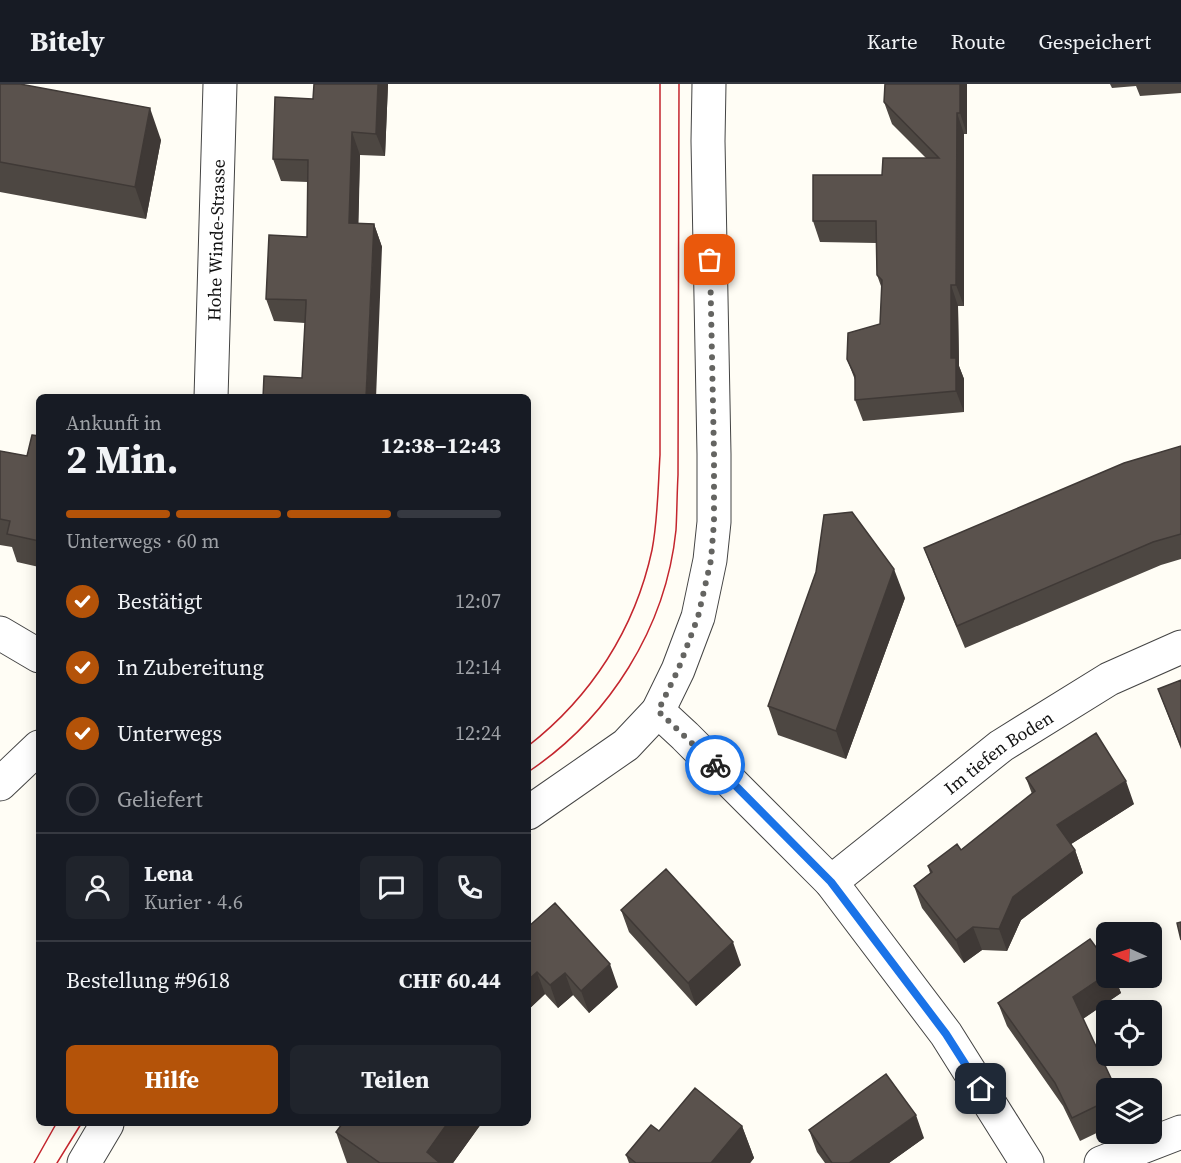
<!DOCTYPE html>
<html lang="de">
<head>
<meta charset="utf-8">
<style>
  body { margin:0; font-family:"Source Serif 4",serif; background:#20242c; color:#f1f3f6; height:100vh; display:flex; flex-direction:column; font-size:22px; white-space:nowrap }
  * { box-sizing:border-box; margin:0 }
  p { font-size:20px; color:#9ea1a6 }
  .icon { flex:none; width:33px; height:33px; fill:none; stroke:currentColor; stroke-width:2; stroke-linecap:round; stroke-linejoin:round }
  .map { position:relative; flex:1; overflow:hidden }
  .details { position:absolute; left:36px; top:310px; width:495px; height:732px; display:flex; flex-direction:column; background:#171b24; border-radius:9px; box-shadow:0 3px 15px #0003 }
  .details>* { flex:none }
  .needle { width:39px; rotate:273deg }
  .tools { position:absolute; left:1096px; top:838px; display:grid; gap:12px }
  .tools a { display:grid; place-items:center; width:66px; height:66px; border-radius:9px; background:#171b24; box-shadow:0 3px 15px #0003; font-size:30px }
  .pin { position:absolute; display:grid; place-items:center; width:51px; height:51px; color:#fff; margin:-26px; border-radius:12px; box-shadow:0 3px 9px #0006 }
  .courier { position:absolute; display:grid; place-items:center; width:60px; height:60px; margin:-30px; border:4px solid #1a73e8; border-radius:50%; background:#fff; color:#222; box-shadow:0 2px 8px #0007 }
  .summary em { font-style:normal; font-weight:700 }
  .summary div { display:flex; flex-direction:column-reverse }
  .summary { display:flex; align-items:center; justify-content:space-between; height:102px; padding:0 30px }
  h1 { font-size:39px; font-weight:700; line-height:45px }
  .bar { display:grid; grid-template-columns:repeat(4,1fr); gap:9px 6px; align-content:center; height:72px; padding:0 30px }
  .bar i { height:8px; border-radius:4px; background:#363941 }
  .bar .active { background:#b45309 }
  .bar p { grid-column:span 4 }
  .line { display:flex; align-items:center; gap:15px; padding:0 30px; border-top:2px solid #363941 }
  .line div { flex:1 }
  .round { display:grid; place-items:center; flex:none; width:63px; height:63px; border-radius:9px; background:#20242c }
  ol { padding:0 30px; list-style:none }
  li { display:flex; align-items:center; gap:18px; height:66px }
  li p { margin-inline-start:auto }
  li .icon { padding:6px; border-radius:50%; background:#b45309; color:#fff; stroke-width:4 }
  li:last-child { color:#9ea1a6 }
  li i { width:33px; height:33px; border:3px solid #363941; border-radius:50% }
  .primary-button { display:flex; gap:12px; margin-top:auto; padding:12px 30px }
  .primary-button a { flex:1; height:69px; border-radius:9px; background:#b45309; color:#fff; font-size:24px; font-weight:700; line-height:69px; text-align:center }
  .primary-button a+a { background:#20242c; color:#f1f3f6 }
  header { display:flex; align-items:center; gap:36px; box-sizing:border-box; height:84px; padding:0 30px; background:#171b24; border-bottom:2px solid #363941 }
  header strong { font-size:28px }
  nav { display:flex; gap:33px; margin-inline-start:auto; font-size:21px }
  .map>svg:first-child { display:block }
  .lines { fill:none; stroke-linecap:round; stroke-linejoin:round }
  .minor-casing { stroke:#444; stroke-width:35 }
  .minor { stroke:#fff; stroke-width:33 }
  .tram { stroke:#c4262e; stroke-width:1.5 }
  .wall { fill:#4d4742 }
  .shaded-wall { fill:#3f3936 }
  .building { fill:#5a524d; stroke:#3f3936; stroke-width:1.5 }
  .done { stroke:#646461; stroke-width:6; stroke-dasharray:0 10.8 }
  .route { stroke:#1a73e8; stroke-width:8 }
  .labels { text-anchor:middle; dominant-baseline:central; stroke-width:6; stroke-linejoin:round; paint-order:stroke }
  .street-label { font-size:18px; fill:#111; stroke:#fff }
</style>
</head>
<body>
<header>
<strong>Bitely</strong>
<nav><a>Karte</a><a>Route</a><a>Gespeichert</a></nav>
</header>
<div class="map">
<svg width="1181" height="1079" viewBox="0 0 1181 1079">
  <rect width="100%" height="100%" fill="#fffdf5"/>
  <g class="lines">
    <defs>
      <g id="minor">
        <path id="s1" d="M211,314L220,0"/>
        <path d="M0,549L39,572"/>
        <path d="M658,627L685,652L831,798L946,950L1027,1079"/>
        <path d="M0,700L39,663"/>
        <path d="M528,729L626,661L658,627L678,586L698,533L710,476L714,438V370L708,57L709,0"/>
        <path id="s2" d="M831,798L1001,662L1109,595L1181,563"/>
        <path d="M84,1079L107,1040"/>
        <path d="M1101,1079L1181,1048"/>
      </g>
    </defs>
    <use href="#minor" class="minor-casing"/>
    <use href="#minor" class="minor"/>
    <path class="tram" d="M528,662C591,613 635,545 652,466C658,435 658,402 660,371V0
      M528,688C609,634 666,544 676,446C677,428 677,409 678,391L679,0
      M34,1079L56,1040
      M57,1079L81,1040"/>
  </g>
  <path class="wall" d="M0,0L161,56L146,135L0,108Z
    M388,0L385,72L360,71L358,139L374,140L382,163L302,294L305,239L274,237L266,215L307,153L308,98L281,97L273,75Z
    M885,0H967V50H964V222H958L959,282L964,295V328L863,337L855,316V296L847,275L880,240L882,205L877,191L876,159L820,158L813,137L882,91L926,74L892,40L884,18Z
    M1110,0H1181V9L1140,12L1136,2L1112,4Z
    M39,352V483L17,478L12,463L0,461V367L27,372Z
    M1181,362V475L1161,481L965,564L933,487L924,464Z
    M905,514L846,675L778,651L768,622Z
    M1181,596V665L1158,605Z
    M1026,694L1134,720L1071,760L1075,766L1083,789L1021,836L1007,867L982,866L964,879L922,824L914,802L930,789L928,782L961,766L1032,710Z
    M621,826L741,881L696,922L629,848Z
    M528,843L618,903L589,929L573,911L558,924L545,910L528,926Z
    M1107,894H1115L1121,909L1083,935L1107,1005V1044L1080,1057L1063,1022L1007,942L998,919Z
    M342,1040H481L453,1079H347L336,1048Z
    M742,1042L754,1074L750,1079H629L626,1071L659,1047Z
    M809,1046L924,1054L889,1079H825L817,1068Z"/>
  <path class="shaded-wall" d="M378,0H388L385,72L376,50Z
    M960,0H967V50L960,29Z
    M150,24L161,56L146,135L135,103Z
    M957,29L964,50V222L956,201Z
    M352,48L360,71L358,162L349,139Z
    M374,140L382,163L376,314H366Z
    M951,201L958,222L959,282L964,295V328L956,307L951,274Z
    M894,485L905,514L846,675L836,647Z
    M1126,697L1134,720L1065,764L1057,741Z
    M1075,766L1083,789L1021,836L1007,867L999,845L1013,813Z
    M973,843L982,866L964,879L956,856Z
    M733,858L741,881L696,922L688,899Z
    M610,880L618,903L589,929L581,907Z
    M537,888L545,910L528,926V896Z
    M565,889L573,911L558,924L550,901Z
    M1107,890V894H1115L1121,909L1081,936L1073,913Z
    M916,1031L924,1054L889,1079H849Z
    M447,1040H481L453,1079H430L427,1068Z
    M742,1042L754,1074L750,1079H711Z"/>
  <path class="building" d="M0,0H20L150,24L135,103L0,78Z
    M314,0H378L376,50L352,48L349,139L374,140L366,314H263L264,292L302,294L306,220V216L266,215L269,151L307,153L308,76L273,75L275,13L313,15Z
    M885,0H960V29H957L956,201H951V274H956V307L855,316V292L847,275L848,249L880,240L882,196L877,191L876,137H813V91H882L883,74H939L884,18Z
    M32,351L39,352V457L7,450L10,437L0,435V367L27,372Z
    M1181,362V450L1153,458L957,542L924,464L1124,379Z
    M852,428L894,485L836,647L768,622L816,488L824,431Z
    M1181,596V662L1158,605Z
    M1096,649L1126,697L1057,741L1075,766L1013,813L999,845L973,843L956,856L914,802L932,788L928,782L957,760L961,766L1035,707L1026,694Z
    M666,785L733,858L688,899L621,826Z
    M555,819L610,880L581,907L565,889L550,901L537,888L528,896V843Z
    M1181,838V856L1177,839Z
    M1090,855L1107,878V890L1073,913L1116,1005H1107V1017L1072,1034L1055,999L998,919Z
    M886,990L916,1031L849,1079H832L809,1046Z
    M695,1004L742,1042L711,1079H636L626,1071L651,1041L659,1047Z
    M342,1040H447L427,1068L440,1079H380L336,1048Z"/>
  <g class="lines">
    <path class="done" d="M710,176L714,370V438L711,476L698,533L678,586L658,627L715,681"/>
    <path class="route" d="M715,681L831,798L946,950L981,1005"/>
  </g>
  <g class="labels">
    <g class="street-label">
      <text stroke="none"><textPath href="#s1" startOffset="158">Hohe Winde-Strasse</textPath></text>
      <text stroke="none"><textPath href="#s2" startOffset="212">Im tiefen Boden</textPath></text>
    </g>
  </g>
</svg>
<div class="tools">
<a><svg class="needle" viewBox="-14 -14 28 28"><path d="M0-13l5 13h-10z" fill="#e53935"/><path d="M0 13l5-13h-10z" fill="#9ea1a6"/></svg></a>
<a><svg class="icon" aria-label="locate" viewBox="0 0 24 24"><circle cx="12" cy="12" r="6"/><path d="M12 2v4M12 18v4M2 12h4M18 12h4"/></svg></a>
<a><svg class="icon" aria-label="layers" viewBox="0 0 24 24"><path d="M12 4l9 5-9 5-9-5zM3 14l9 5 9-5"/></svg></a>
</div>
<div class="pin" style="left:710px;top:176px;background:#ea580c"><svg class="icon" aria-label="bag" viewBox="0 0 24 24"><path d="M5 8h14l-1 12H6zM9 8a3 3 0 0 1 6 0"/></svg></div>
<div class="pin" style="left:981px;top:1005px;background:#1f2937"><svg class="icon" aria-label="home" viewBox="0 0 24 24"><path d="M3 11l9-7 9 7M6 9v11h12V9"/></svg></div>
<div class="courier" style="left:715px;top:681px"><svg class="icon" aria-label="bike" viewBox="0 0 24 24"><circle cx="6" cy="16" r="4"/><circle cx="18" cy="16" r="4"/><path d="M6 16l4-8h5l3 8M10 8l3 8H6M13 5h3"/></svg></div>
<section class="details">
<div class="summary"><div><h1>2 Min.</h1><p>Ankunft in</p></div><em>12:38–12:43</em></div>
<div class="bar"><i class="active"></i><i class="active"></i><i class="active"></i><i></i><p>Unterwegs · 60 m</p></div>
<ol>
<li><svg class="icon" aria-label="check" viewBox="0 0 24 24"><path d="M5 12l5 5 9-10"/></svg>Bestätigt<p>12:07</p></li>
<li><svg class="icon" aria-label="check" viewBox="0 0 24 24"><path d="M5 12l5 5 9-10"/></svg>In Zubereitung<p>12:14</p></li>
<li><svg class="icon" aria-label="check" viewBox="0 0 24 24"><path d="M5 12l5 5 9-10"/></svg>Unterwegs<p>12:24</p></li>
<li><i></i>Geliefert</li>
</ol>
<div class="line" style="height:108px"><a class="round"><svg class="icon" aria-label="person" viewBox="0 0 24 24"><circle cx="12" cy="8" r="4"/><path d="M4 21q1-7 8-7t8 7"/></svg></a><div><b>Lena</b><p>Kurier · 4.6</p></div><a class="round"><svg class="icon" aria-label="chat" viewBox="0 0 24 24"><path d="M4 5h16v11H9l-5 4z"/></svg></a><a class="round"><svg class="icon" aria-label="phone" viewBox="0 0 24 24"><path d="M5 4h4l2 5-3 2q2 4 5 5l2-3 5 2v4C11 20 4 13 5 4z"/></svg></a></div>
<div class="line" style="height:78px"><div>Bestellung #9618</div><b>CHF 60.44</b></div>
<div class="primary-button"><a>Hilfe</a><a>Teilen</a></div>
</section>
</div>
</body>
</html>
